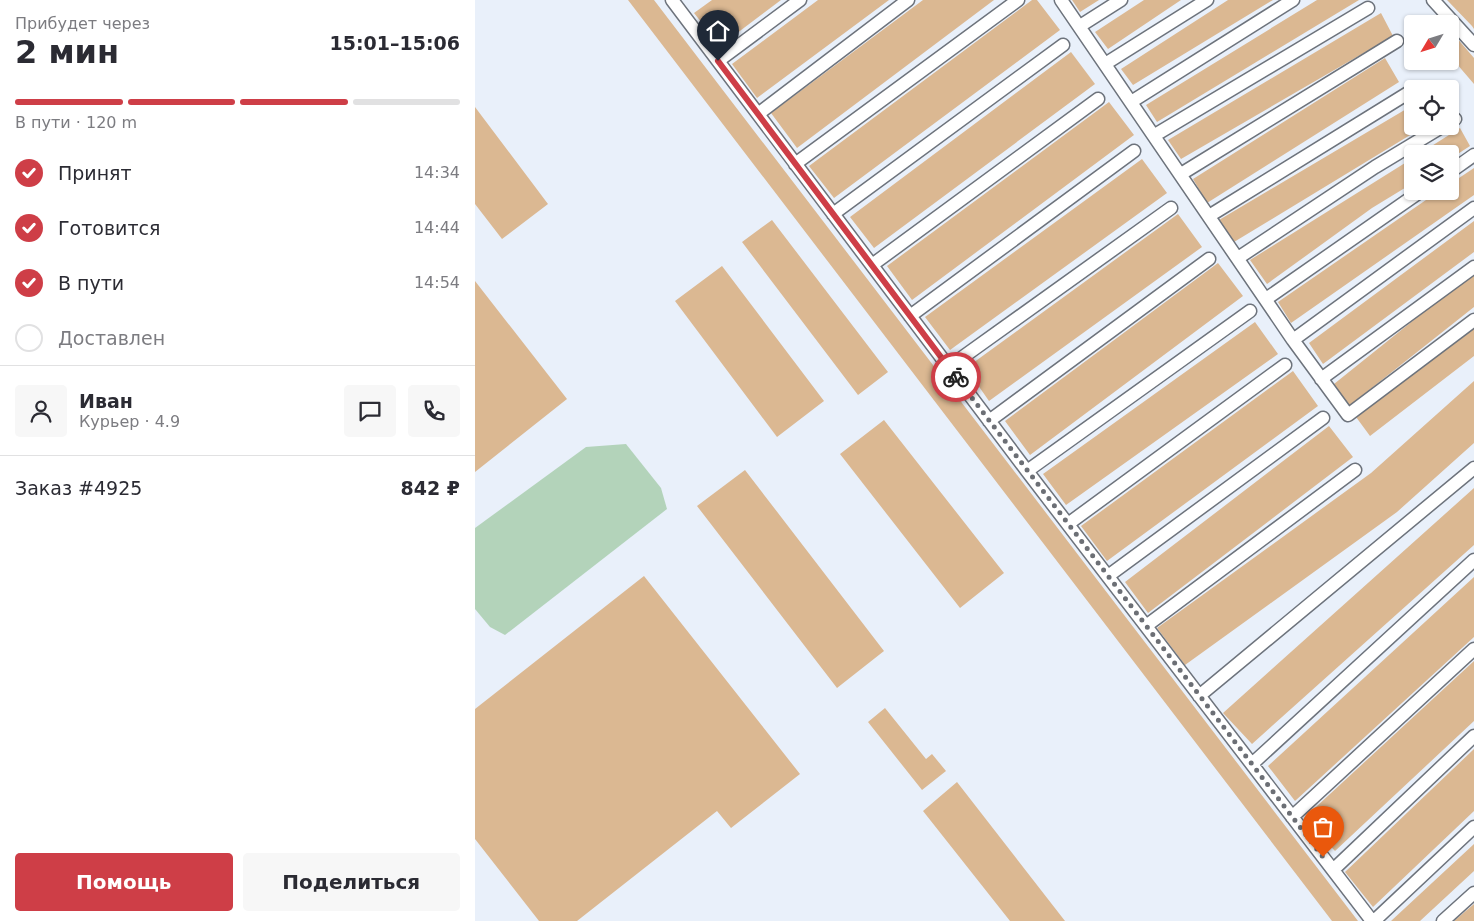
<!DOCTYPE html>
<html lang="ru">
<head>
<meta charset="utf-8">
<style>
  body { margin:0; font-family:"DejaVu Sans",sans-serif; background:#f7f7f7; color:#2b2b33; height:100vh; display:flex; flex-direction:column; font-size:19px; white-space:nowrap }
  * { box-sizing:border-box; margin:0 }
  p { font-size:16px; color:#7c7c81 }
  .icon { flex:none; width:28px; height:28px; fill:none; stroke:currentColor; stroke-width:2; stroke-linecap:round; stroke-linejoin:round }
  .map { position:relative; flex:1; overflow:hidden }
  .details { display:flex; flex-direction:column; background:#fff; width:475px }
  .details>* { flex:none }
  .needle { width:32px; rotate:232deg }
  .buttons { position:absolute; left:929px; top:15px; display:grid; gap:10px }
  .buttons a { display:grid; place-items:center; width:55px; height:55px; border-radius:5px; background:#fff; box-shadow:0 1px 4px #0004; font-size:25px }
  .pin { position:absolute; display:grid; place-items:center; width:42px; height:42px; color:#fff; margin:-51px -21px; border-radius:50% 50% 50% 0; rotate:-45deg; box-shadow:0 0 5px #0007 }
  .pin .icon { rotate:45deg }
  .courier { position:absolute; display:grid; place-items:center; width:50px; height:50px; margin:-25px; border:4px solid #ce3e47; border-radius:50%; background:#fff; color:#222; box-shadow:0 1px 6px #0007 }
  .overview em { font-style:normal; font-weight:700 }
  .overview div { display:flex; flex-direction:column-reverse }
  .overview { display:flex; align-items:center; justify-content:space-between; height:85px; padding:0 15px }
  h1 { font-size:32px; font-weight:700; line-height:38px }
  .bar { display:grid; grid-template-columns:repeat(4,1fr); gap:8px 5px; align-content:center; height:60px; padding:0 15px }
  .bar i { height:6px; border-radius:4px; background:#e1e1e2 }
  .bar .active { background:#ce3e47 }
  .bar p { grid-column:span 4 }
  .line { display:flex; align-items:center; gap:12px; padding:0 15px; border-top:1px solid #e1e1e2 }
  .line div { flex:1 }
  .round { display:grid; place-items:center; flex:none; width:52px; height:52px; border-radius:5px; background:#f7f7f7 }
  ol { padding:0 15px; list-style:none }
  li { display:flex; align-items:center; gap:15px; height:55px }
  li p { margin-inline-start:auto }
  li .icon { padding:5px; border-radius:50%; background:#ce3e47; color:#fff; stroke-width:4 }
  li:last-child { color:#7c7c81 }
  li i { width:28px; height:28px; border:2px solid #e1e1e2; border-radius:50% }
  .primary-button { display:flex; gap:10px; margin-top:auto; padding:10px 15px }
  .primary-button a { flex:1; height:58px; border-radius:5px; background:#ce3e47; color:#fff; font-size:20px; font-weight:700; line-height:58px; text-align:center }
  .primary-button a+a { background:#f7f7f7; color:#2b2b33 }
  main { display:flex; flex:1; min-height:0 }
  .map>svg:first-child { display:block }
  .green { fill:#b3d3ba }
  .building { fill:#dbb892 }
  .lines { fill:none; stroke-linecap:round; stroke-linejoin:round }
  .lane-casing { stroke:#6d737c; stroke-width:15 }
  .lane { stroke:#fff; stroke-width:12 }
  .done { stroke:#6c6f75; stroke-width:5; stroke-dasharray:0 9 }
  .route { stroke:#ce3e47; stroke-width:6 }
</style>
</head>
<body>
<main>
<section class="details">
<div class="overview"><div><h1>2 мин</h1><p>Прибудет через</p></div><em>15:01–15:06</em></div>
<div class="bar"><i class="active"></i><i class="active"></i><i class="active"></i><i></i><p>В пути · 120 m</p></div>
<ol>
<li><svg class="icon" aria-label="check" viewBox="0 0 24 24"><path d="M5 12l5 5 9-10"/></svg>Принят<p>14:34</p></li>
<li><svg class="icon" aria-label="check" viewBox="0 0 24 24"><path d="M5 12l5 5 9-10"/></svg>Готовится<p>14:44</p></li>
<li><svg class="icon" aria-label="check" viewBox="0 0 24 24"><path d="M5 12l5 5 9-10"/></svg>В пути<p>14:54</p></li>
<li><i></i>Доставлен</li>
</ol>
<div class="line" style="height:90px"><a class="round"><svg class="icon" aria-label="person" viewBox="0 0 24 24"><circle cx="12" cy="8" r="4"/><path d="M4 21q1-7 8-7t8 7"/></svg></a><div><b>Иван</b><p>Курьер · 4.9</p></div><a class="round"><svg class="icon" aria-label="chat" viewBox="0 0 24 24"><path d="M4 5h16v11H9l-5 4z"/></svg></a><a class="round"><svg class="icon" aria-label="phone" viewBox="0 0 24 24"><path d="M5 4h4l2 5-3 2q2 4 5 5l2-3 5 2v4C11 20 4 13 5 4z"/></svg></a></div>
<div class="line" style="height:65px"><div>Заказ #4925</div><b>842 ₽</b></div>
<div class="primary-button"><a>Помощь</a><a>Поделиться</a></div>
</section>
<div class="map">
<svg width="999" height="921" viewBox="0 0 999 921">
  <rect width="100%" height="100%" fill="#e9f0fa"/>
  <path class="green" d="M151,444L186,488L192,509L30,635L15,627L0,609V528L111,447Z"/>
  <path class="building" d="M153,0H179L883,921H857Z
    M237,0H306L245,46L219,13Z
    M343,0H414L282,98L257,64Z
    M448,0H519L322,148L296,113Z
    M557,0H562L585,30L359,198L334,166Z
    M597,0H624L605,12Z
    M669,0H706L633,49L620,32Z
    M753,0H798L658,85L646,69Z
    M842,0H884L682,122L671,105Z
    M972,0H999V29L997,26Z
    M906,13L918,36L706,159L693,140Z
    M975,30L999,58V84L975,56Z
    M596,52L620,84L399,248L375,217Z
    M910,58L924,82L732,203L718,179Z
    M634,102L659,135L437,300L412,266Z
    M938,105V126H950L759,242L744,220Z
    M0,107L73,204L27,239L0,204Z
    M985,128L995,146L975,159V154H944Z
    M938,158V183L897,208L792,284L775,260Z
    M667,159L692,193L475,350L450,317Z
    M999,168V195L816,323L803,302L964,191H975V184Z
    M703,214L727,247L514,401L491,368Z
    M297,220L413,372L383,395L267,242Z
    M999,221V252L848,364L834,343Z
    M743,263L768,296L555,455L530,421Z
    M247,266L349,401L302,437L200,301Z
    M999,275V307L874,406L859,384L960,303Z
    M0,281L92,399L0,472Z
    M780,322L803,354L591,505L568,474Z
    M999,326V356L895,436L881,417Z
    M818,371L843,406L632,561L606,526Z
    M999,381V443L922,512L710,665L682,628L896,473Z
    M409,420L529,573L485,608L365,454Z
    M854,426L878,457L673,613L650,582Z
    M270,470L409,651L362,688L222,506Z
    M999,488V545L777,744L748,713Z
    M169,576L325,774L256,828L242,811L102,921H64L0,839V709Z
    M999,577V637L820,801L793,766Z
    M999,661V721L860,851L829,818Z
    M410,708L451,759L457,754L471,771L447,790L393,722Z
    M999,749V811L898,907L870,872Z
    M482,782L590,921H535L448,811Z
    M999,844V871L945,921H916Z
    M999,904V921H979Z"/>
  <g class="lines">
    <defs>
      <path id="lane" d="M197,0L552,471L897,921
        M586,0L818,340L873,415L999,320
        M958,0L999,45
        M605,26L646,0
        M243,61L325,0
        M630,64L732,0
        M656,102L818,0
        M283,114L433,0
        M975,122L980,119
        M680,135L893,8
        M320,164L543,0
        M975,172L999,155
        M706,174L922,41
        M358,214L588,45
        M734,216L938,90
        M763,258L900,167L968,126
        M397,265L623,99
        M791,299L946,191
        M435,316L659,151
        M818,340L999,208
        M474,367L696,208
        M846,379L999,267
        M514,421L734,259
        M552,471L775,311
        M593,524L810,365
        M633,576L848,418
        M671,626L880,470
        M724,696L999,468
        M777,764L999,560
        M817,817L999,649
        M858,870L999,736
        M899,921L999,827
        M968,921L999,893"/>
    </defs>
    <use href="#lane" class="lane-casing"/>
    <use href="#lane" class="lane"/>
  </g>
  <g class="lines">
    <path class="done" d="M481,377L848,857"/>
    <path class="route" d="M243,61L481,377"/>
  </g>
</svg>
<div class="buttons">
<a><svg class="needle" viewBox="-14 -14 28 28"><path d="M0-13l5 13h-10z" fill="#e53935"/><path d="M0 13l5-13h-10z" fill="#7c7c81"/></svg></a>
<a><svg class="icon" aria-label="locate" viewBox="0 0 24 24"><circle cx="12" cy="12" r="6"/><path d="M12 2v4M12 18v4M2 12h4M18 12h4"/></svg></a>
<a><svg class="icon" aria-label="layers" viewBox="0 0 24 24"><path d="M12 4l9 5-9 5-9-5zM3 14l9 5 9-5"/></svg></a>
</div>
<div class="pin" style="left:848px;top:857px;background:#ea580c"><svg class="icon" aria-label="bag" viewBox="0 0 24 24"><path d="M5 8h14l-1 12H6zM9 8a3 3 0 0 1 6 0"/></svg></div>
<div class="pin" style="left:243px;top:61px;background:#1f2937"><svg class="icon" aria-label="home" viewBox="0 0 24 24"><path d="M3 11l9-7 9 7M6 9v11h12V9"/></svg></div>
<div class="courier" style="left:481px;top:377px"><svg class="icon" aria-label="bike" viewBox="0 0 24 24"><circle cx="6" cy="16" r="4"/><circle cx="18" cy="16" r="4"/><path d="M6 16l4-8h5l3 8M10 8l3 8H6M13 5h3"/></svg></div>
</div>
</main>
</body>
</html>
